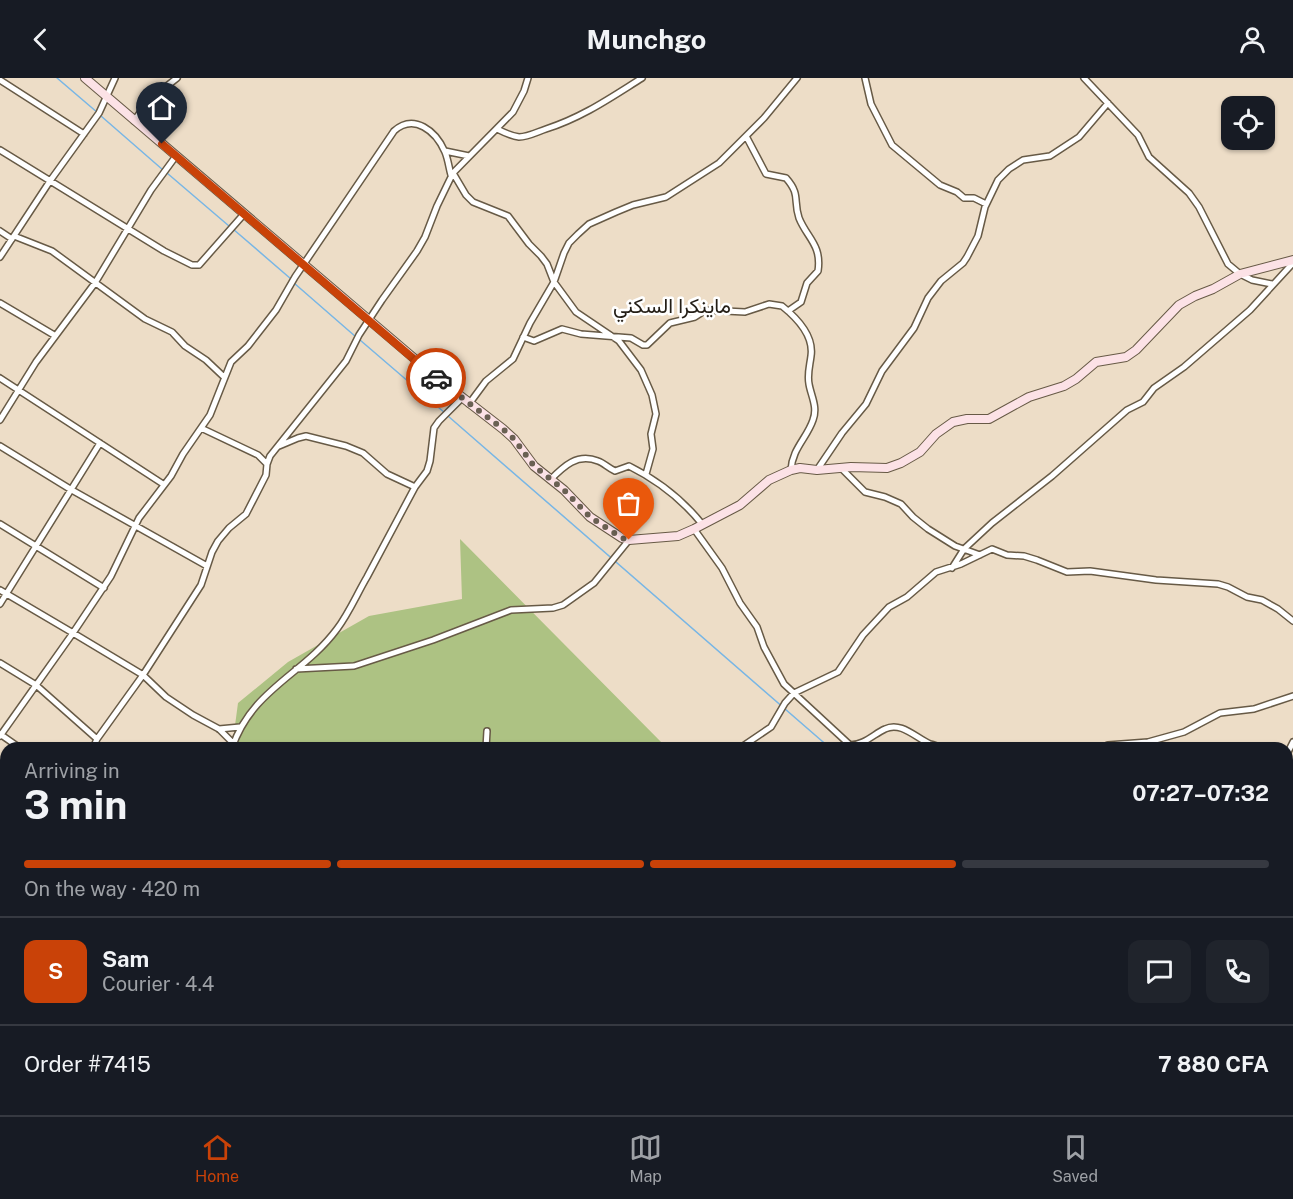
<!DOCTYPE html>
<html lang="en">
<head>
<meta charset="utf-8">
<style>
  body { margin:0; font-family:"Public Sans",Vazirmatn,sans-serif; background:#20242c; color:#f1f3f6; height:100vh; display:flex; flex-direction:column; font-size:22px; white-space:nowrap }
  * { box-sizing:border-box; margin:0 }
  p { font-size:20px; color:#9ea1a6 }
  .icon { flex:none; width:33px; height:33px; fill:none; stroke:currentColor; stroke-width:2; stroke-linecap:round; stroke-linejoin:round }
  .map { position:relative; flex:1; overflow:hidden }
  .sheet { position:absolute; left:0px; top:664px; width:1293px; height:374px; display:flex; flex-direction:column; background:#171b24; border-radius:18px 18px 0 0; box-shadow:0 2px 4px #0004 }
  .sheet>* { flex:none }
  .fabs { position:absolute; left:1221px; top:18px; display:grid; gap:12px }
  .fabs a { display:grid; place-items:center; width:54px; height:54px; border-radius:12px; background:#171b24; box-shadow:0 2px 4px #0004; font-size:30px }
  .pin { position:absolute; display:grid; place-items:center; width:51px; height:51px; color:#fff; margin:-62px -26px; border-radius:50% 50% 50% 0; rotate:-45deg; box-shadow:0 0 6px #0007 }
  .pin .icon { rotate:45deg }
  .courier { position:absolute; display:grid; place-items:center; width:60px; height:60px; margin:-30px; border:4px solid #c94208; border-radius:50%; background:#fff; color:#222; box-shadow:0 2px 8px #0007 }
  .overview em { font-style:normal; font-weight:700 }
  .overview div { display:flex; flex-direction:column-reverse }
  .overview { display:flex; align-items:center; justify-content:space-between; height:102px; padding:0 24px }
  h1 { font-size:39px; font-weight:700; line-height:45px }
  .bar { display:grid; grid-template-columns:repeat(4,1fr); gap:9px 6px; align-content:center; height:72px; padding:0 24px }
  .bar i { height:8px; border-radius:4px; background:#363941 }
  .bar .on { background:#c94208 }
  .bar p { grid-column:span 4 }
  .line { display:flex; align-items:center; gap:15px; padding:0 24px; border-top:2px solid #363941 }
  .line div { flex:1 }
  .round { display:grid; place-items:center; flex:none; width:63px; height:63px; border-radius:12px; background:#20242c }
  header { display:flex; justify-content:space-between; align-items:center; height:78px; padding:0 24px; background:#171b24; font-size:27px; font-weight:700 }
  .menu { display:flex; justify-content:space-around; align-items:center; height:84px; border-top:2px solid #363941; background:#171b24; font-size:16px; color:#9ea1a6 }
  .menu a { display:grid; justify-items:center; gap:3px }
  .menu .on { color:#c94208 }
  .map>svg:first-child { display:block }
  .green { fill:#adc283 }
  .lines { fill:none; stroke-linecap:round; stroke-linejoin:round }
  .stream { stroke:#78b6e5; stroke-width:1.5 }
  .street-casing { stroke:#675a46; stroke-width:8 }
  .secondary-casing { stroke:#675a46; stroke-width:10 }
  .street { stroke:#fff; stroke-width:5 }
  .secondary { stroke:#fce2e6; stroke-width:8 }
  .done { stroke:#6a6053; stroke-width:6; stroke-dasharray:0 10.8 }
  .route { stroke:#c94208; stroke-width:8 }
  .labels { text-anchor:middle; dominant-baseline:central; stroke-width:5; stroke-linejoin:round; paint-order:stroke }
  .neighbourhood-label { font-size:21px; fill:#231d15; stroke:#fff }
</style>
</head>
<body>
<header><svg class="icon" aria-label="back" viewBox="0 0 24 24"><path d="M15 5l-7 7 7 7"/></svg>Munchgo<svg class="icon" aria-label="person" viewBox="0 0 24 24"><circle cx="12" cy="8" r="4"/><path d="M4 21q1-7 8-7t8 7"/></svg></header>
<div class="map">
<svg width="1293" height="1037" viewBox="0 0 1293 1037">
  <rect width="100%" height="100%" fill="#edddc7"/>
  <path class="green" d="M460,461L667,670H232L238,625L288,584L369,538L462,521Z"/>
  <g class="lines">
    <path class="stream" d="M57,0L98,35
      M101,38L163,92
      M167,95L229,148
      M233,151L291,201
      M294,205L356,259
      M360,262L445,335
      M448,338L830,670
      M1213,1032L1214,1037"/>
    <defs>
      <path id="street" d="M865,0L871,26L892,67L940,107L957,114L964,120H974L986,126
        M1084,0L1138,57L1149,79L1189,115L1199,129L1228,186L1240,196L1252,202L1272,206
        M0,2L84,56
        M134,43L149,22L177,0
        M497,51C503,54 511,58 519,59C528,59 537,54 546,51C583,39 610,20 642,0
        M746,58L766,96L786,100C801,117 793,122 799,140C807,160 822,167 818,193L807,205L801,224L788,233
        M0,72L164,173L192,187H199L244,136
        M445,73L469,78
        M453,95L466,117L473,124L508,138L529,166L541,178L547,186L554,204L576,234L619,263L641,292L652,317L656,336L651,356L653,371L646,396
        M0,153L12,161
        M14,158L52,173L145,241L172,254L185,268L206,282L224,299
        M0,179L50,103L99,35L115,0
        M0,225L54,257
        M523,259L534,263L562,251L581,256L631,260L643,267H647L670,245L695,239L706,232L745,234L769,226L782,228C797,240 814,258 811,278C810,287 807,296 809,306C811,318 818,329 813,342C807,360 792,371 791,392
        M0,300L163,406
        M469,326L486,303L513,281L530,245L554,204L564,175L569,165L578,156L589,146L616,134L633,127L666,119L719,85L764,40L797,0
        M0,342L36,284L95,205L151,112L176,78
        M201,350L258,377L267,386
        M0,368L70,411L207,488
        M279,368L298,360L306,358L346,368L363,375L387,396L415,409
        M841,390L865,414L885,419L901,426L913,439L928,451L955,468L980,477
        M817,392L842,355L866,326L882,293L914,250L928,220L941,203L963,185L967,179L978,158L985,129L998,102L1009,91L1023,82L1050,78L1079,59L1108,25
        M550,402C564,388 577,375 598,383C604,385 608,390 615,393L629,388C657,402 682,421 702,446
        M0,446L104,510
        M694,451L722,490L740,525L757,549L764,569L784,606L850,667C864,667 874,656 885,651C901,643 916,660 930,666C935,667 939,669 944,670
        M952,490L964,471L992,445L1052,398L1127,332L1143,324L1154,310L1184,289L1250,232L1293,185
        M0,512L73,555L111,498L139,440L171,398L183,376L210,337L231,284L248,268L276,232L295,199L394,53C414,35 436,53 445,74C448,81 449,90 451,97
        M0,526L100,365
        M0,585L36,607L97,661
        M296,591L354,588L433,562L511,532L553,530L563,527L594,505L629,462
        M219,651L240,649
        M0,656L20,670
        M0,658L73,555L143,597L97,661L93,670
        M233,665L219,651L193,637L166,619L143,597L201,507L212,474L218,463L229,450L246,436L266,397L267,386L270,378L346,283L359,257L382,222L417,173L425,159L437,128L453,95L513,34L524,13L528,0
        M232,670C252,611 303,597 337,551C349,535 357,516 367,499C383,469 399,439 415,409L427,393L430,383L434,350L439,343L462,320
        M486,670L487,653
        M740,670L771,649L785,625L794,615L838,594L863,557L889,529L907,519L936,494L961,486L992,471L1007,477L1024,478L1037,482L1067,494L1090,493L1156,502L1218,506L1228,509L1247,519L1262,522L1278,531L1293,543
        M1101,670L1108,667L1148,664L1184,654L1220,635L1254,631L1293,618
        M1287,676L1293,664
        M0,727L6,725
        M0,830L6,821
        M0,869L6,872
        M285,1032L293,1037
        M597,1032L607,1037
        M29,1037L32,1032
        M112,1037L115,1032
        M188,1037L190,1032
        M327,1037L331,1032
        M401,1037L404,1032
        M549,1037L552,1032
        M620,1037L622,1032
        M839,1037L842,1032
        M931,1037L936,1032"/>
      <path id="secondary" d="M85,0L436,299L503,351L514,361L534,388L564,412L590,439L622,460L629,462L678,458L694,451L740,427L769,402L791,392L800,390L817,392L851,389L887,390L901,385L920,374L936,356L953,344L967,341H989L1029,319L1064,308L1076,301L1096,284L1126,279L1136,272L1179,227L1195,218L1213,211L1240,196L1293,182"/>
    </defs>
    <use href="#street" class="street-casing"/>
    <use href="#secondary" class="secondary-casing"/>
    <use href="#street" class="street"/>
    <use href="#secondary" class="secondary"/>
  </g>
  <g class="lines">
    <path class="done" d="M436,300L503,351L514,361L534,388L564,412L590,439L622,460L629,462"/>
    <path class="route" d="M162,66L436,300"/>
  </g>
  <g class="labels">
    <g class="neighbourhood-label">
      <text x="672" y="227">ماينكرا السكني</text>
    </g>
  </g>
</svg>
<div class="fabs">
<a><svg class="icon" aria-label="locate" viewBox="0 0 24 24"><circle cx="12" cy="12" r="6"/><path d="M12 2v4M12 18v4M2 12h4M18 12h4"/></svg></a>
</div>
<div class="pin" style="left:629px;top:462px;background:#ea580c"><svg class="icon" aria-label="bag" viewBox="0 0 24 24"><path d="M5 8h14l-1 12H6zM9 8a3 3 0 0 1 6 0"/></svg></div>
<div class="pin" style="left:162px;top:66px;background:#1f2937"><svg class="icon" aria-label="home" viewBox="0 0 24 24"><path d="M3 11l9-7 9 7M6 9v11h12V9"/></svg></div>
<div class="courier" style="left:436px;top:300px"><svg class="icon" aria-label="car" viewBox="0 0 24 24"><path d="M5 17H2v-5l4-1 3-4h7l3 4 3 1v5h-3M9 17h6M6 11h13"/><circle cx="7" cy="17" r="2"/><circle cx="17" cy="17" r="2"/></svg></div>
<section class="sheet">
<div class="overview"><div><h1>3 min</h1><p>Arriving in</p></div><em>07:27–07:32</em></div>
<div class="bar"><i class="on"></i><i class="on"></i><i class="on"></i><i></i><p>On the way · 420 m</p></div>
<div class="line" style="height:108px"><b class="round" style="background:#c94208;color:#fff">S</b><div><b>Sam</b><p>Courier · 4.4</p></div><a class="round"><svg class="icon" aria-label="chat" viewBox="0 0 24 24"><path d="M4 5h16v11H9l-5 4z"/></svg></a><a class="round"><svg class="icon" aria-label="phone" viewBox="0 0 24 24"><path d="M5 4h4l2 5-3 2q2 4 5 5l2-3 5 2v4C11 20 4 13 5 4z"/></svg></a></div>
<div class="line" style="height:78px"><div>Order #7415</div><b>7 880 CFA</b></div>
</section>
</div>
<nav class="menu">
<a class="on"><svg class="icon" aria-label="home" viewBox="0 0 24 24"><path d="M3 11l9-7 9 7M6 9v11h12V9"/></svg>Home</a>
<a><svg class="icon" aria-label="map" viewBox="0 0 24 24"><path d="M3 6l6-2 6 2 6-2v14l-6 2-6-2-6 2zM9 4v14M15 6v14"/></svg>Map</a>
<a><svg class="icon" aria-label="saved" viewBox="0 0 24 24"><path d="M7 4h10v16l-5-4-5 4z"/></svg>Saved</a>
</nav>
</body>
</html>
